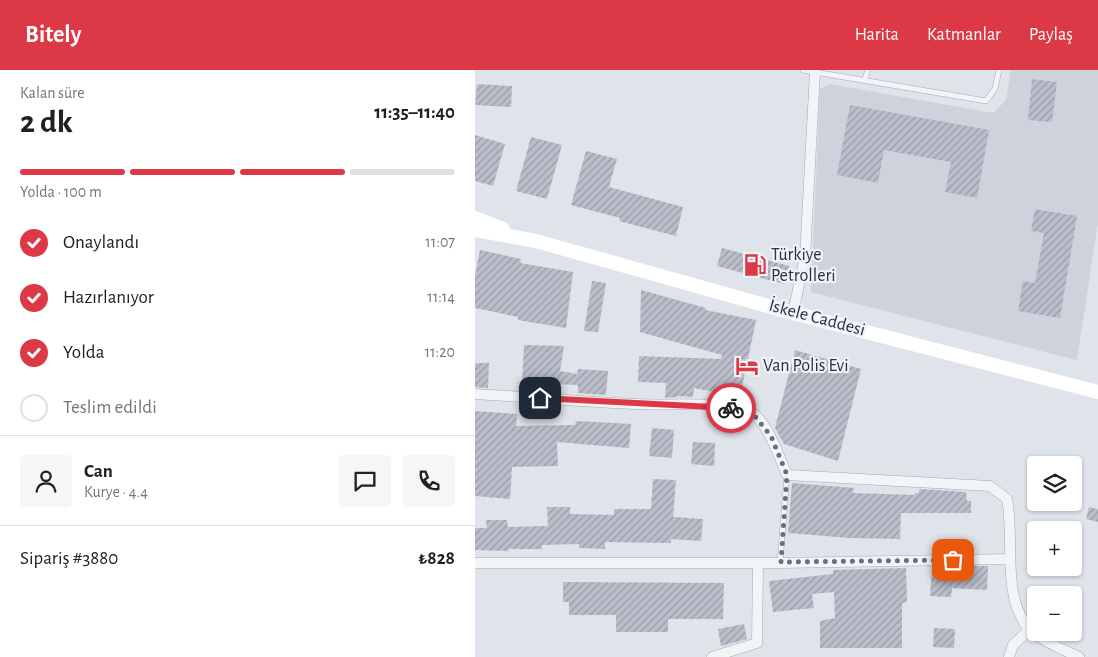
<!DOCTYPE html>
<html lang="tr">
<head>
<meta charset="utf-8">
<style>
  body { margin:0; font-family:"Alegreya Sans",sans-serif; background:#f6f6f6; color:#202124; height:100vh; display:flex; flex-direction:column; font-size:19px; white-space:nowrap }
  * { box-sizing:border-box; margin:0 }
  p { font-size:16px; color:#757577 }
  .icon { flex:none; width:28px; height:28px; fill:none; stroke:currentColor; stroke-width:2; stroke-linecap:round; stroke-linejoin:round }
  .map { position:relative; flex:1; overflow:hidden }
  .panel { display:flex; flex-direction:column; background:#fff; width:475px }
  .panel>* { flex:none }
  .tools { position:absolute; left:552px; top:386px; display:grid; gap:10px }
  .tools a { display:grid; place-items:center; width:55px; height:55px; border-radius:5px; background:#fff; box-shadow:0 1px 4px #0004; font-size:25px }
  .pin { position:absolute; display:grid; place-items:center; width:42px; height:42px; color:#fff; margin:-21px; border-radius:10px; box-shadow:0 2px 8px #0006 }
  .courier { position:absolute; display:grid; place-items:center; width:50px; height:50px; margin:-25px; border:4px solid #dc3845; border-radius:50%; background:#fff; color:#222; box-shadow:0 1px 6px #0007 }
  .headline em { font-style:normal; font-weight:700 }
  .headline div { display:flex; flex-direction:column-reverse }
  .headline { display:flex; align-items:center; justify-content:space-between; height:85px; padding:0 20px }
  h1 { font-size:32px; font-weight:700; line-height:38px }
  .bar { display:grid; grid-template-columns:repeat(4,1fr); gap:8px 5px; align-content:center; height:60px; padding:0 20px }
  .bar i { height:6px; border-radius:4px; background:#e0e0e0 }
  .bar .current { background:#dc3845 }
  .bar p { grid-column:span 4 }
  .line { display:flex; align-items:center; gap:12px; padding:0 20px; border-top:1px solid #e0e0e0 }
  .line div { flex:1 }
  .round { display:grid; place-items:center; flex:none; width:52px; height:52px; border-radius:5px; background:#f6f6f6 }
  ol { padding:0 20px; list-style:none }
  li { display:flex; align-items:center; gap:15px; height:55px }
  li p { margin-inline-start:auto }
  li .icon { padding:5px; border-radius:50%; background:#dc3845; color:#fff; stroke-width:4 }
  li:last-child { color:#757577 }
  li i { width:28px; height:28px; border:2px solid #e0e0e0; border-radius:50% }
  header { display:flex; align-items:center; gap:30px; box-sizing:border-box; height:70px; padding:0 25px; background:#dc3845; color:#fff }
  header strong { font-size:24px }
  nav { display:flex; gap:28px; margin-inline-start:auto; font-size:18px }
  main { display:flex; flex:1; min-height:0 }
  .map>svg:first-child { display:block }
  .built { fill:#cdd2dc }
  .building { fill:url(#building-hatch) }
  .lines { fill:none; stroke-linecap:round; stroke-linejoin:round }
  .service-casing { stroke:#a4a9b5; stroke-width:6 }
  .minor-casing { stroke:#a4a9b5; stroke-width:11 }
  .service { stroke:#f3f4f8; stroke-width:5 }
  .minor { stroke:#f3f4f8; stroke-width:10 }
  .secondary { stroke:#fff; stroke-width:14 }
  .done { stroke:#676e7d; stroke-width:5; stroke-dasharray:0 9 }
  .route { stroke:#dc3845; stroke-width:6 }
  .labels { text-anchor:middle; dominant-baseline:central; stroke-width:4.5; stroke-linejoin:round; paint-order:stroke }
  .poi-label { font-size:18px; fill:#262f43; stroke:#eff2f7; text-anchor:start }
  .street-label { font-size:18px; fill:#262f43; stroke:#eff2f7 }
</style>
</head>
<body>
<header>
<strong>Bitely</strong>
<nav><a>Harita</a><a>Katmanlar</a><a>Paylaş</a></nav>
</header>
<main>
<section class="panel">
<div class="headline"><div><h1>2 dk</h1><p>Kalan süre</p></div><em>11:35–11:40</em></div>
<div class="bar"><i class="current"></i><i class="current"></i><i class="current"></i><i></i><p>Yolda · 100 m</p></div>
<ol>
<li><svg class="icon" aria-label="check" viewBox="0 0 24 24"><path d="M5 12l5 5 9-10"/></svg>Onaylandı<p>11:07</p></li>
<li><svg class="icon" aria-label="check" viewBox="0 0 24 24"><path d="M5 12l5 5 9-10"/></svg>Hazırlanıyor<p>11:14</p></li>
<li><svg class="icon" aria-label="check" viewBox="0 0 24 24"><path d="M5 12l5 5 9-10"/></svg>Yolda<p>11:20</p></li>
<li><i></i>Teslim edildi</li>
</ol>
<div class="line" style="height:90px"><a class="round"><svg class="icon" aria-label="person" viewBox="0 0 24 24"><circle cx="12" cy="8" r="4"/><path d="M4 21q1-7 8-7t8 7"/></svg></a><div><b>Can</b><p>Kurye · 4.4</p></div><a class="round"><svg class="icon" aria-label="chat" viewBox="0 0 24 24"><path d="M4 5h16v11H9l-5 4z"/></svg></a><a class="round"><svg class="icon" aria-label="phone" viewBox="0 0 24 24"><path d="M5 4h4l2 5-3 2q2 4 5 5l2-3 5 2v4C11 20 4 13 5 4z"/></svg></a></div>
<div class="line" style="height:65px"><div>Sipariş #3880</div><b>₺828</b></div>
</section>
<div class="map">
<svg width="623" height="587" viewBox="0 0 623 587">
  <defs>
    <pattern id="building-hatch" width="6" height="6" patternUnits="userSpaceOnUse" patternTransform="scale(1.25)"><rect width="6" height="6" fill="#b9beca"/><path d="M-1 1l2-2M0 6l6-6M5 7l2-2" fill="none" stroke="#969ba6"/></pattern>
  </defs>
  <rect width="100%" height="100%" fill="#dfe3ea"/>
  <path class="built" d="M536,0H623V152L602,290L336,222L345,19L355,14L518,43L531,30Z"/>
  <path class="building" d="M557,9L582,12L577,52L553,50Z
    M2,14L37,16L36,37L0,35Z
    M375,35L514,60L502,128L470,122L476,92L409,80L403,113L362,105Z
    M0,65L30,74L18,116L0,111Z
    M56,67L87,75L72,129L41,121Z
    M111,81L142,89L134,117L208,137L201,166L144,151L145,148L96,135Z
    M560,139L602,146L585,248L543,241L548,211L560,213L569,163L556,161Z
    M247,178L314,196L309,214L242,196Z
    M5,180L46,189L45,193L98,202L91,258L43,250V247L0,238V206Z
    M117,211L131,213L123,262L109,261Z
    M166,220L231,238L230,240L281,250L265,327L219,318L218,327L202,326V327L190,328L191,313L163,312L164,286L246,289L247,285L165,262Z
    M49,275L89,276L85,301L102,304L103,299L133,301L131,325L103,323V315L47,313Z
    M320,280L386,299L363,391L309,374L300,358Z
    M0,293H14L13,318L0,317Z
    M0,341L42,344L41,356L100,355L101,351L156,354L154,378L82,372L83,396L37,397L35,429L0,426Z
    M177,358L199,360L197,388L174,386Z
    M218,372L240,373L239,396L216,394Z
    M178,409L201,410L198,447L228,449L226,471L196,469V473L130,472V479L104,478V474L67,475V479H33L34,481L0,480V458H12L11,450H32L33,457L73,456L72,437H95V444L139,445V439H176Z
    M317,413L379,418L378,423L440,425V423H443L445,419L491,422L492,431H496V443H426L425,469L375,468L313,463Z
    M614,437L623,439V452L611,449Z
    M513,496L512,520L477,518L476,527L455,526L457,497Z
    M431,498L432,532L427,533V578H345V551L360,548L359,522L337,524L339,538L298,542L294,511L358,504V500Z
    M88,512L249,513L248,549H193V562H141V545H94V532H88Z
    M269,554L272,569L246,576L243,559Z
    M459,558L480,559L479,578L458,577Z"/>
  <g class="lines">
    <defs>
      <path id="service" d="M328,0L511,31L520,19L524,0
        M390,9L393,0
        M305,493L312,405"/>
      <path id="minor" d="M318,243L330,187L340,2
        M0,324C54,327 109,332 163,334C194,336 251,330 277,343C292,351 305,389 312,405L515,416L532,429C540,468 526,527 554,559C564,570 591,581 604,587
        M0,493H305L535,489
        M237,587L282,573L283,493
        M534,587L538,575L554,560"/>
    </defs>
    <use href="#service" class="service-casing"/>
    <use href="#minor" class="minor-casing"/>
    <use href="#service" class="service"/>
    <use href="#minor" class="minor"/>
    <path class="secondary" d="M0,148L28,159
      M0,160L61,171L318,243L623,322"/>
  </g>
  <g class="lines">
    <path class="done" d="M256,338L278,344L296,366L312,405L306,492L478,490"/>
    <path class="route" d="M65,328L256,338"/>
  </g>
  <defs>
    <symbol id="fuel-bare" viewBox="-9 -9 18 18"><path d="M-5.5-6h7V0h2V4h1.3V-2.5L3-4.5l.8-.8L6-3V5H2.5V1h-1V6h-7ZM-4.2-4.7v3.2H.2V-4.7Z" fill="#dc3845" stroke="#eff2f7" stroke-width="2.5" paint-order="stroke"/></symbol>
    <symbol id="hotel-bare" viewBox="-9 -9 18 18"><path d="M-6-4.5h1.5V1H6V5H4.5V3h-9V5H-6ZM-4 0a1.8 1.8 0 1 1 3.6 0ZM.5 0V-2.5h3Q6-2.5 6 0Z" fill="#dc3845" stroke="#eff2f7" stroke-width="2.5" paint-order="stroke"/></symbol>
  </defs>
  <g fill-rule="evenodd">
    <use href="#fuel-bare" x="264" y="179" width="32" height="32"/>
    <use href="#hotel-bare" x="256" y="280" width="32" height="32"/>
  </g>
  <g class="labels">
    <g class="poi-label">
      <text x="296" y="185">Türkiye<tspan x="296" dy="21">Petrolleri</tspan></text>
      <text x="288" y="296">Van Polis Evi</text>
    </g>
    <g class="street-label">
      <text transform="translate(342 248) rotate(15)">İskele Caddesi</text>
    </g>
  </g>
</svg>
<div class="tools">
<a><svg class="icon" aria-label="layers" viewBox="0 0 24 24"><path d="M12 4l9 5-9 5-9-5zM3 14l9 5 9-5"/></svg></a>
<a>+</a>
<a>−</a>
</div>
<div class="pin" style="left:478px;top:490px;background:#ea580c"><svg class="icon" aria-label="bag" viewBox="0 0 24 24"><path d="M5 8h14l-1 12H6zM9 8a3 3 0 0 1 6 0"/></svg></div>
<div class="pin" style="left:65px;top:328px;background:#1f2937"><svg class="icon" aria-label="home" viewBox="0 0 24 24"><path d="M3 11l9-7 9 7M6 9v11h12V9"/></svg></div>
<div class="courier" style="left:256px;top:338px"><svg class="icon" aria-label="bike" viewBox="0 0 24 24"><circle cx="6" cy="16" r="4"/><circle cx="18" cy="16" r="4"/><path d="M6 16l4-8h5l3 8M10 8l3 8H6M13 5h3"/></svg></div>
</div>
</main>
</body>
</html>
